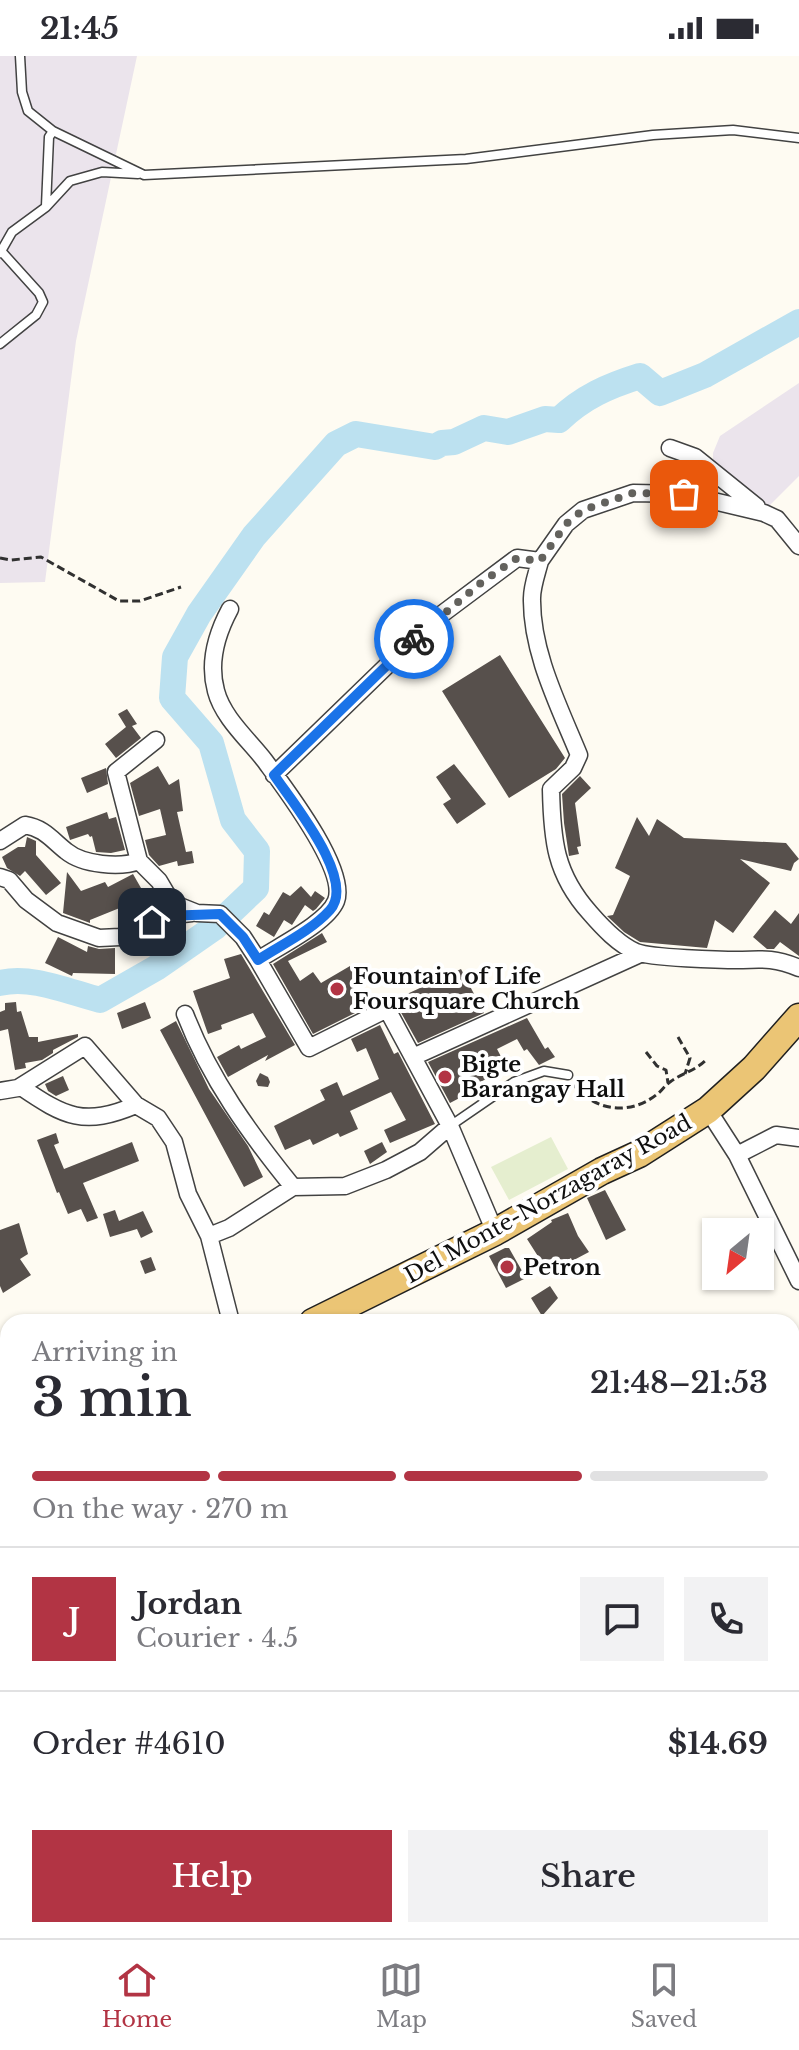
<!DOCTYPE html>
<html lang="en">
<head>
<meta charset="utf-8">
<style>
  body { margin:0; font-family:"Libre Baskerville",serif; background:#f2f2f3; color:#2b2b33; height:100vh; display:flex; flex-direction:column; font-size:30px; white-space:nowrap }
  * { box-sizing:border-box; margin:0 }
  p { font-size:26px; color:#7c7c81 }
  .icon { flex:none; width:44px; height:44px; fill:none; stroke:currentColor; stroke-width:2; stroke-linecap:round; stroke-linejoin:round }
  .map { position:relative; flex:1; overflow:hidden }
  .drawer { position:absolute; left:0px; top:1258px; width:800px; height:624px; display:flex; flex-direction:column; background:#fff; border-radius:24px 24px 0 0; box-shadow:0 2px 6px #0004 }
  .drawer>* { flex:none }
  .needle { width:52px; rotate:209deg }
  .tools { position:absolute; left:702px; top:1162px; display:grid; gap:16px }
  .tools a { display:grid; place-items:center; width:72px; height:72px; border-radius:0px; background:#fff; box-shadow:0 2px 6px #0004; font-size:40px }
  .pin { position:absolute; display:grid; place-items:center; width:68px; height:68px; color:#fff; margin:-34px; border-radius:16px; box-shadow:0 4px 12px #0006 }
  .courier { position:absolute; display:grid; place-items:center; width:80px; height:80px; margin:-40px; border:6px solid #1a73e8; border-radius:50%; background:#fff; color:#222; box-shadow:0 2px 10px #0007 }
  .overview em { font-style:normal; font-weight:600 }
  .overview div { display:flex; flex-direction:column-reverse }
  .overview { display:flex; align-items:center; justify-content:space-between; height:136px; padding:0 32px }
  h1 { font-size:52px; font-weight:600; line-height:60px }
  .bar { display:grid; grid-template-columns:repeat(4,1fr); gap:12px 8px; align-content:center; height:96px; padding:0 32px }
  .bar i { height:10px; border-radius:6px; background:#e1e1e2 }
  .bar .current { background:#b23444 }
  .bar p { grid-column:span 4 }
  .line { display:flex; align-items:center; gap:20px; padding:0 32px; border-top:2px solid #e1e1e2 }
  .line div { flex:1 }
  .round { display:grid; place-items:center; flex:none; width:84px; height:84px; border-radius:0px; background:#f2f2f3 }
  .primary-button { display:flex; gap:16px; margin-top:auto; padding:16px 32px }
  .primary-button a { flex:1; height:92px; border-radius:0px; background:#b23444; color:#fff; font-size:32px; font-weight:600; line-height:92px; text-align:center }
  .primary-button a+a { background:#f2f2f3; color:#2b2b33 }
  .status { display:flex; justify-content:space-between; align-items:center; height:56px; padding:0 40px; background:#fff; direction:ltr }
  .status svg { height:22px; fill:currentColor }
  .dock { display:flex; justify-content:space-around; align-items:center; height:112px; border-top:2px solid #e1e1e2; background:#fff; font-size:22px; color:#7c7c81 }
  .dock a { display:grid; justify-items:center; gap:4px }
  .dock .current { color:#b23444 }
  .map>svg:first-child { display:block }
  .industrial { fill:#ebe4ec }
  .pitch { fill:#e5eecf }
  .lines { fill:none; stroke-linecap:round; stroke-linejoin:round }
  .river { stroke:#bce1f0; stroke-width:26 }
  .building { fill:#57504c }
  .lane-casing { stroke:#424242; stroke-width:11 }
  .street-casing { stroke:#424242; stroke-width:19 }
  .secondary-casing { stroke:#313131; stroke-width:27 }
  .primary-casing { stroke:#202020; stroke-width:29 }
  .path { stroke:#313131; stroke-width:3; stroke-dasharray:8 4; stroke-linecap:butt }
  .lane { stroke:#fff; stroke-width:8 }
  .street { stroke:#fff; stroke-width:16 }
  .secondary { stroke:#f7eab4; stroke-width:24 }
  .primary { stroke:#ebc575; stroke-width:26 }
  .done { stroke:#63625e; stroke-width:8; stroke-dasharray:0 14.4 }
  .route { stroke:#1a73e8; stroke-width:10 }
  .poi-dot { fill:#b23444; stroke:#fff; stroke-width:3 }
  .labels { text-anchor:middle; dominant-baseline:central; stroke-width:8; stroke-linejoin:round; paint-order:stroke }
  .poi-label { font-size:22px; font-weight:bold; fill:#0f0f0f; stroke:#fff; text-anchor:start }
  .street-label { font-size:22px; fill:#0f0f0f; stroke:#fff }
</style>
</head>
<body>
<div class="status"><b>21:45</b><svg viewBox="0 0 49 12"><path d="M0 12V9h3v3zM5 12V6h3v6zM10 12V3h3v9zM15 12V0h3v12zM26 1h20v11H26zM47 4h2v5h-2z"/></svg></div>
<div class="map">
<svg width="799" height="1882" viewBox="0 0 799 1882">
  <rect width="100%" height="100%" fill="#fefbf2"/>
  <path class="industrial" d="M0,0H137L76,285L45,526L0,527Z
    M799,327V420L765,454L713,408V397L720,380Z"/>
  <path class="pitch" d="M551,1081L568,1113L509,1144L491,1111Z"/>
  <g class="lines">
    <path class="river" d="M0,927C31,919 69,936 100,944L156,912L215,871L256,832L257,795L233,764L211,687L172,642L175,601L199,558L254,480L336,388L356,378L435,391L442,387L454,386L484,372L508,376L545,363L559,364C583,341 608,330 640,320L660,337L705,319L799,266"/>
  </g>
  <path class="building" d="M500,599L565,702L556,713L509,742L442,635Z
    M127,653L137,668L132,670L141,682L116,702L105,688L126,671L118,658Z
    M454,708L486,748L457,768L443,748L451,743L436,721Z
    M158,710L169,729L179,723L183,755L177,756L186,796L192,795L194,807L178,810L177,805L159,810L149,799L145,784L166,779L160,753L139,760L130,727Z
    M106,712L108,728L87,737L81,722Z
    M580,720L591,732L575,747L581,790L577,791L579,798L569,800L564,767L562,738Z
    M107,756L109,763L116,761L125,794L111,797L96,796L92,780L90,781L88,778L70,784L66,771Z
    M637,761L649,780L657,763L684,782L786,787L799,803L794,807L791,815L740,803L770,827L733,877L715,864L707,892L640,886L624,876L607,860L613,859L630,820L615,812Z
    M27,781L36,785V799L61,827L46,839L25,815L20,820L7,812L2,801L18,791H25Z
    M67,816L81,835L105,826L108,831L133,818L145,839L127,849L90,864V867L63,857Z
    M301,830L311,841L315,835L325,842L316,853L313,855L305,849L292,869L284,864L274,881L256,870L264,856L269,859L283,836L290,840Z
    M775,854L791,868L799,857V900L780,886L774,893H767L753,881Z
    M322,877L327,886L288,905L300,925L313,916L321,927L350,910L369,947L364,950L365,952L313,978L273,908Z
    M58,881L87,896L88,890L99,893L115,892V918L73,917L72,920L45,907Z
    M241,898L295,989L265,1005L268,999L228,1021L217,1001L239,989L241,993L266,981L253,957L221,969L222,973L208,978L193,935L230,922L224,903Z
    M461,913L484,957L418,987L394,944Z
    M16,946L17,956L21,955L29,981H38V986L78,978V981L53,994V997L42,1004L25,1007L26,1012L15,1014L8,973L0,975V956L5,954V947Z
    M145,946L151,962L122,973L117,957Z
    M527,962L545,993L548,991L555,1001L539,1009L527,993L524,995L517,983L497,993L507,1012L467,1033L469,1037L450,1047L428,1006Z
    M176,965L209,1033L248,1090L263,1121L244,1131L160,974Z
    M380,969L394,998L398,996L435,1068L390,1087L384,1074L406,1064L391,1036L350,1055L358,1073L340,1081L338,1077L313,1089L310,1083L285,1094L274,1070L325,1044L320,1034L337,1026L343,1040L379,1023L366,992L357,996L351,983Z
    M260,1017L268,1021L270,1026L268,1031L258,1030L256,1025Z
    M63,1020L69,1034L56,1040L48,1035L45,1028Z
    M56,1077L59,1087L54,1089L64,1113L132,1086L139,1105L83,1127L98,1162L87,1166L81,1153L68,1158L59,1136L57,1137L37,1084Z
    M382,1086L387,1096L370,1108L364,1095Z
    M605,1134L626,1174L606,1184L587,1142Z
    M115,1154L119,1165L143,1155L153,1176L141,1182L137,1173L110,1181L103,1158Z
    M568,1157L578,1180L589,1196L572,1205L571,1202L548,1216L527,1183L552,1166L551,1164Z
    M19,1167L28,1198L20,1203L31,1219L3,1237L0,1230V1174Z
    M505,1192H509L526,1222L506,1232L489,1200Z
    M151,1201L156,1214L145,1218L140,1205Z
    M550,1230L558,1242L542,1260L531,1242Z"/>
  <g class="lines">
    <defs>
      <path id="lane" d="M20,0L22,36L28,55L53,75L144,119L466,103L653,79L733,74L799,82
        M46,150L49,81L53,75
        M0,197L12,176L46,151L70,125L102,116L138,118
        M0,288L36,259L43,246L39,237L2,196
        M450,1070L514,1026L544,1015L568,1019"/>
      <path id="street" d="M670,392L695,401L757,451
        M540,505C537,517 532,530 532,542C531,596 559,650 579,699L573,712L551,733C552,784 555,818 590,857C603,872 618,888 636,896C651,902 721,904 740,904C763,903 776,902 799,912
        M230,553C216,579 208,606 216,635C223,662 249,684 265,705C284,731 348,814 336,845C327,867 279,890 258,904
        M156,684L116,716L139,805L159,825L172,847L197,857L220,858L243,881L258,904L309,992L387,953L450,1070L495,1176
        M274,719L434,564L517,502L540,505L566,468L583,454L633,437L684,438L764,457L777,463L799,490
        M0,785L25,769C44,772 52,784 66,795C83,809 120,812 139,805
        M0,821L9,824L26,844L57,867L99,882L120,881L164,860L192,857
        M185,958C210,1023 250,1078 293,1131
        M413,1001L640,898
        M21,1031C65,1061 84,1071 136,1049
        M0,1035L18,1032L85,990L136,1049L158,1062L174,1086L188,1138L209,1180L231,1266
        M708,1054L737,1099L799,1225
        M737,1099L776,1079L799,1082
        M209,1180L229,1172L293,1131L345,1130L386,1114L420,1096L450,1070
        M0,1597L8,1607
        M170,1874L172,1882"/>
      <path id="secondary" d="M592,1874L597,1882"/>
      <path id="primary" d="M313,1266L495,1176L602,1115L639,1098L708,1054L754,1012L799,961
        M0,1402L8,1399"/>
    </defs>
    <use href="#lane" class="lane-casing"/>
    <use href="#street" class="street-casing"/>
    <use href="#secondary" class="secondary-casing"/>
    <use href="#primary" class="primary-casing"/>
    <path class="path" d="M0,502L11,504L41,501L119,545H140L181,531
      M678,981L690,1002L685,1018
      M646,996L657,1010L666,1014L668,1027
      M574,1029C595,1055 629,1060 656,1039C661,1036 664,1030 670,1026C682,1017 695,1015 706,1004"/>
    <use href="#lane" class="lane"/>
    <use href="#street" class="street"/>
    <use href="#secondary" class="secondary"/>
    <use href="#primary" class="primary"/>
  </g>
  <g class="lines">
    <path class="done" d="M414,583L482,526L517,502L540,505L566,468L583,454L633,437L684,438"/>
    <path class="route" d="M152,866L164,860L220,858L243,881L258,904C281,889 311,875 330,854C357,824 292,746 274,719L414,583"/>
  </g>
  <g class="poi-dot">
    <circle cx="337" cy="933" r="8"/>
    <circle cx="445" cy="1021" r="8"/>
    <circle cx="507" cy="1211" r="8"/>
  </g>
  <g class="labels">
    <g class="poi-label">
      <text x="353" y="920">Fountain of Life<tspan x="353" dy="25">Foursquare Church</tspan></text>
      <text x="461" y="1008">Bigte<tspan x="461" dy="25">Barangay Hall</tspan></text>
      <text x="523" y="1211">Petron</text>
    </g>
    <g class="street-label">
      <text transform="translate(548 1143) rotate(-29)">Del Monte-Norzagaray Road</text>
    </g>
  </g>
</svg>
<div class="tools">
<a><svg class="needle" viewBox="-14 -14 28 28"><path d="M0-13l5 13h-10z" fill="#e53935"/><path d="M0 13l5-13h-10z" fill="#7c7c81"/></svg></a>
</div>
<div class="pin" style="left:684px;top:438px;background:#ea580c"><svg class="icon" aria-label="bag" viewBox="0 0 24 24"><path d="M5 8h14l-1 12H6zM9 8a3 3 0 0 1 6 0"/></svg></div>
<div class="pin" style="left:152px;top:866px;background:#1f2937"><svg class="icon" aria-label="home" viewBox="0 0 24 24"><path d="M3 11l9-7 9 7M6 9v11h12V9"/></svg></div>
<div class="courier" style="left:414px;top:583px"><svg class="icon" aria-label="bike" viewBox="0 0 24 24"><circle cx="6" cy="16" r="4"/><circle cx="18" cy="16" r="4"/><path d="M6 16l4-8h5l3 8M10 8l3 8H6M13 5h3"/></svg></div>
<section class="drawer">
<div class="overview"><div><h1>3 min</h1><p>Arriving in</p></div><em>21:48–21:53</em></div>
<div class="bar"><i class="current"></i><i class="current"></i><i class="current"></i><i></i><p>On the way · 270 m</p></div>
<div class="line" style="height:144px"><b class="round" style="background:#b23444;color:#fff">J</b><div><b>Jordan</b><p>Courier · 4.5</p></div><a class="round"><svg class="icon" aria-label="chat" viewBox="0 0 24 24"><path d="M4 5h16v11H9l-5 4z"/></svg></a><a class="round"><svg class="icon" aria-label="phone" viewBox="0 0 24 24"><path d="M5 4h4l2 5-3 2q2 4 5 5l2-3 5 2v4C11 20 4 13 5 4z"/></svg></a></div>
<div class="line" style="height:104px"><div>Order #4610</div><b>$14.69</b></div>
<div class="primary-button"><a>Help</a><a>Share</a></div>
</section>
</div>
<nav class="dock">
<a class="current"><svg class="icon" aria-label="home" viewBox="0 0 24 24"><path d="M3 11l9-7 9 7M6 9v11h12V9"/></svg>Home</a>
<a><svg class="icon" aria-label="map" viewBox="0 0 24 24"><path d="M3 6l6-2 6 2 6-2v14l-6 2-6-2-6 2zM9 4v14M15 6v14"/></svg>Map</a>
<a><svg class="icon" aria-label="saved" viewBox="0 0 24 24"><path d="M7 4h10v16l-5-4-5 4z"/></svg>Saved</a>
</nav>
</body>
</html>
